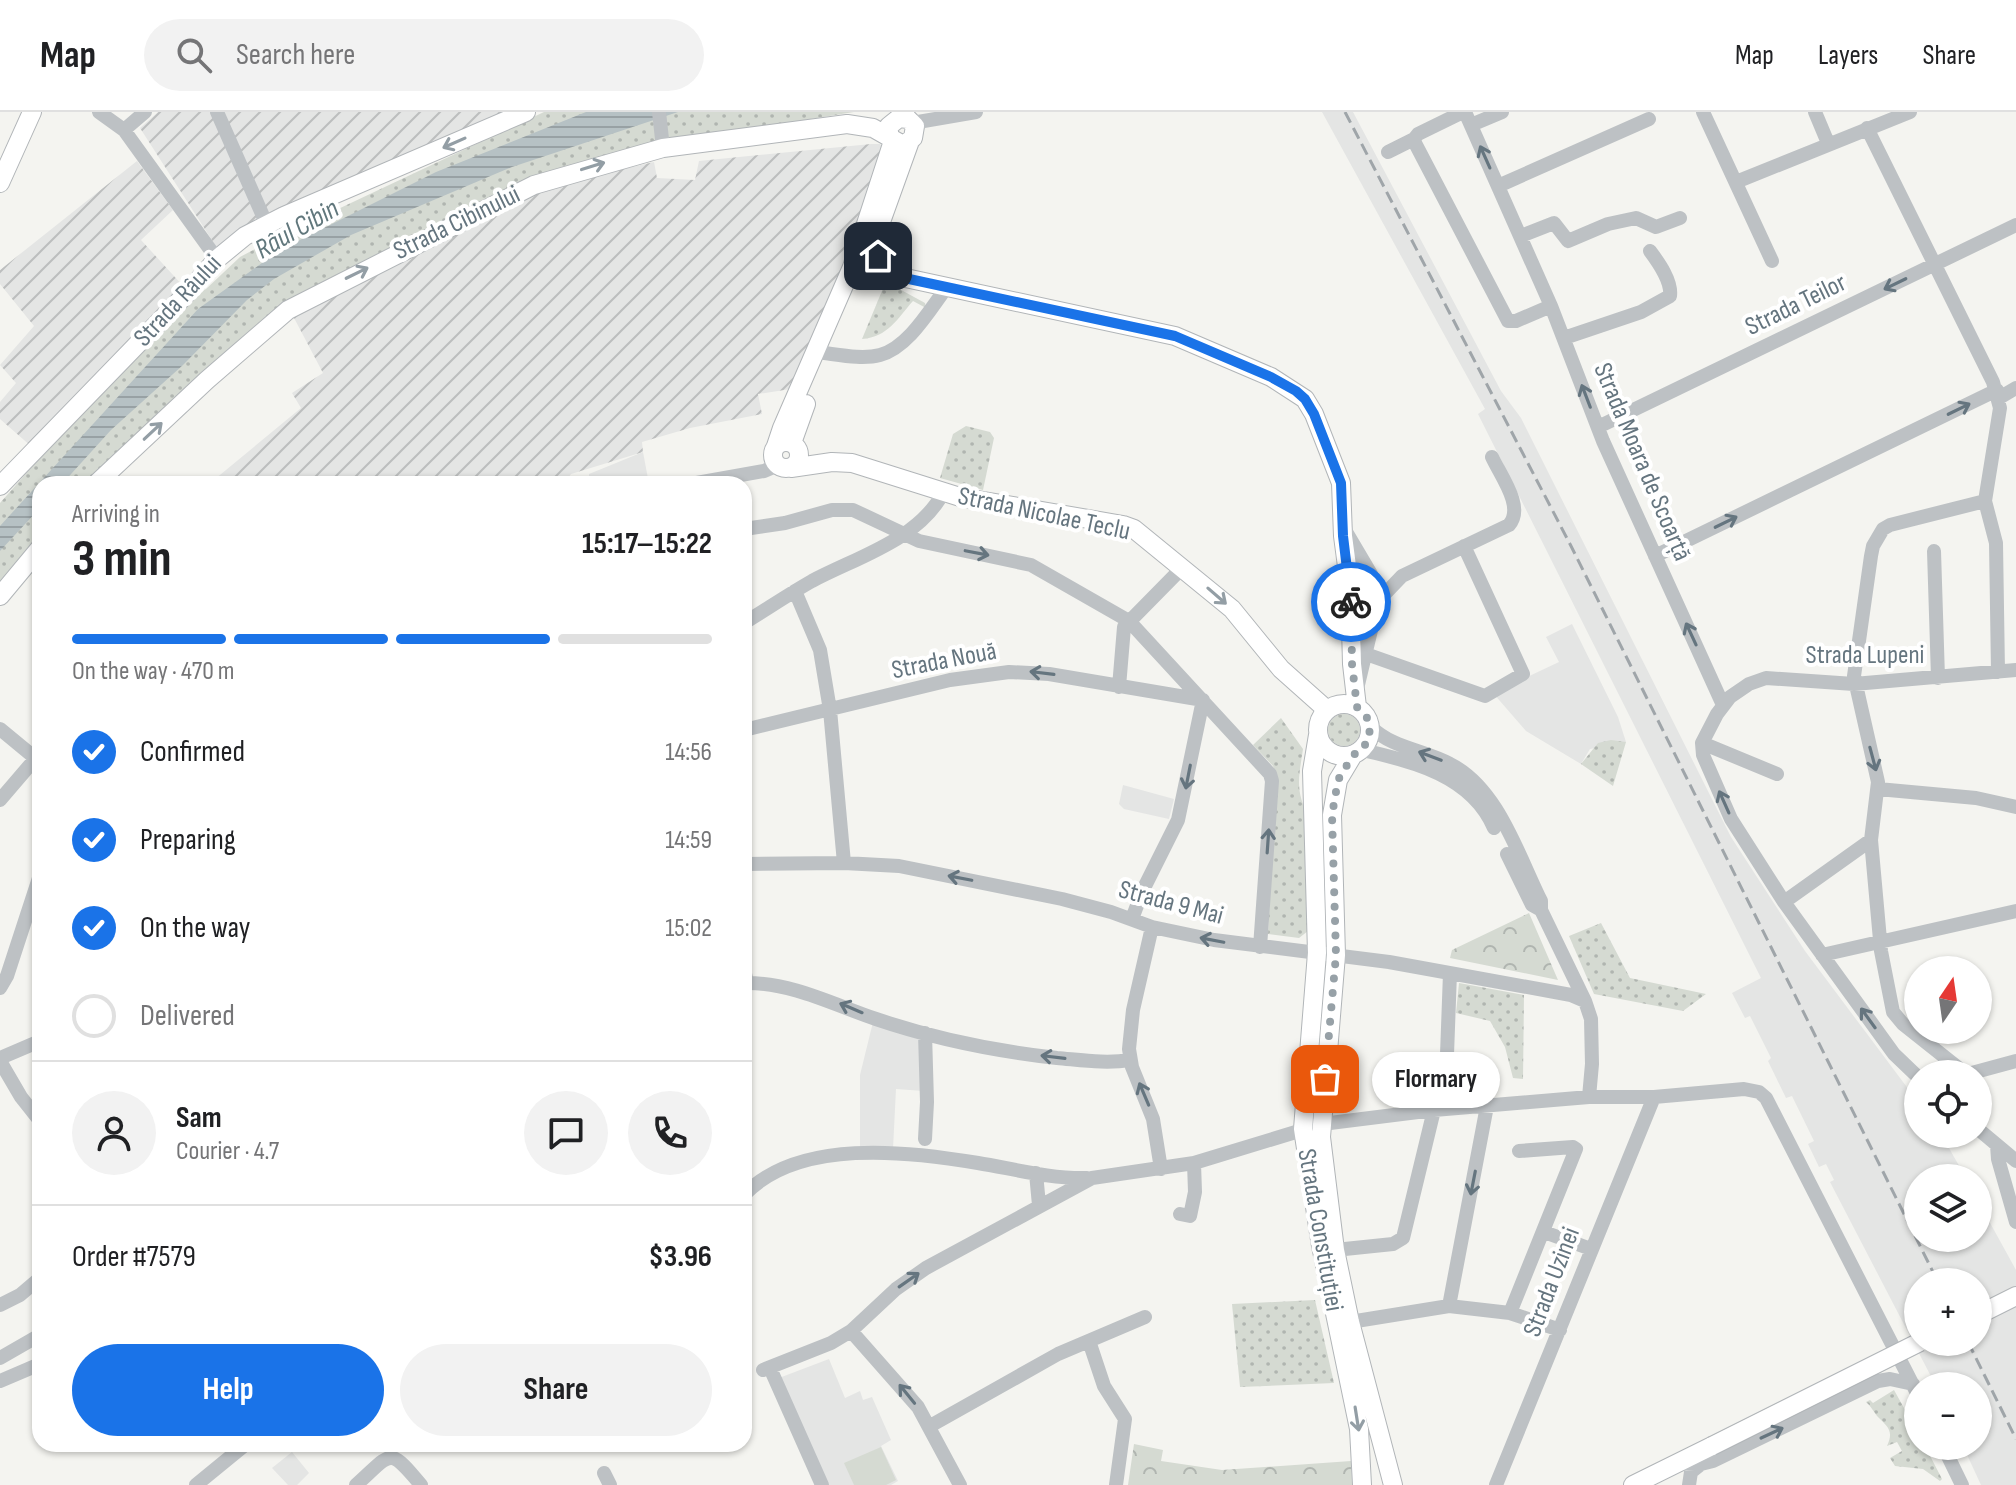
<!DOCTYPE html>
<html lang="en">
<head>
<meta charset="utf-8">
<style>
  body { margin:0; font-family:"Sofia Sans Condensed",sans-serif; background:#f2f2f2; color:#202124; height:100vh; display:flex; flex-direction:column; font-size:30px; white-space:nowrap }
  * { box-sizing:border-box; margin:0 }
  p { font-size:26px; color:#757577 }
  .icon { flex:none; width:44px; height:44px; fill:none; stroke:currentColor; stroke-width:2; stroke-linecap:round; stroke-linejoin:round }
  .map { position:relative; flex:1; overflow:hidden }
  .side { position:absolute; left:32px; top:364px; width:720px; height:976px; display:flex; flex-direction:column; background:#fff; border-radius:24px; box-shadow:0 2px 6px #0004 }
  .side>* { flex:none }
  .needle { width:52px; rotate:13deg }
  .controls { position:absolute; left:1904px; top:844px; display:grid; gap:16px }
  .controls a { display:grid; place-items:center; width:88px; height:88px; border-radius:50%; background:#fff; box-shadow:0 2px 6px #0004; font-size:40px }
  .pin { position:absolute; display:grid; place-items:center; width:68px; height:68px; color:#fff; margin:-34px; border-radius:16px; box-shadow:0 4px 12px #0006 }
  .courier { position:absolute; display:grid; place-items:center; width:80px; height:80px; margin:-40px; border:6px solid #1a73e8; border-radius:50%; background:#fff; color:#222; box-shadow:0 2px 10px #0007 }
  .bubble { position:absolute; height:56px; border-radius:28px; background:#fff; box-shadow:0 2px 6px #0004; font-size:26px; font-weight:700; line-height:56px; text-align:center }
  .headline em { font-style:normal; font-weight:700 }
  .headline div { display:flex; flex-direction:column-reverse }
  .headline { display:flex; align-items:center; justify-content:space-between; height:136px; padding:0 40px }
  h1 { font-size:52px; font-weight:700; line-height:60px }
  .bar { display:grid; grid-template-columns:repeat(4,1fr); gap:12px 8px; align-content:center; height:96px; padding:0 40px }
  .bar i { height:10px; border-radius:6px; background:#e0e0e0 }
  .bar .selected { background:#1a73e8 }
  .bar p { grid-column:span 4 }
  .line { display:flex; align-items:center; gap:20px; padding:0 40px; border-top:2px solid #e0e0e0 }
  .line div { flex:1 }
  .round { display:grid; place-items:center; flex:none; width:84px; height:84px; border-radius:42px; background:#f2f2f2 }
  ol { padding:0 40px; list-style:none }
  li { display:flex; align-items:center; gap:24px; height:88px }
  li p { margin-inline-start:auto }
  li .icon { padding:8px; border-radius:50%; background:#1a73e8; color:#fff; stroke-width:4 }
  li:last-child { color:#757577 }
  li i { width:44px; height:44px; border:4px solid #e0e0e0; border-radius:50% }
  .primary-button { display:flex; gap:16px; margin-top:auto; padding:16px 40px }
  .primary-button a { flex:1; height:92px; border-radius:48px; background:#1a73e8; color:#fff; font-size:32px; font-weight:700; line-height:92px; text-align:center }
  .primary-button a+a { background:#f2f2f2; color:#202124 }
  header { display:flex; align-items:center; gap:48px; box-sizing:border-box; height:112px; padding:0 40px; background:#fff; border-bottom:2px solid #e0e0e0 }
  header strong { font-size:38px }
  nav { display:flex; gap:44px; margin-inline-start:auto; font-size:28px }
  .search { width:560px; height:72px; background:#f2f2f2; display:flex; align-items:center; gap:20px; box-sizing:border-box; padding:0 28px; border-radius:44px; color:#757577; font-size:30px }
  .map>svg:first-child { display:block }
  .built { fill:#e4e5e4; fill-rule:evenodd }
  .industrial { fill:url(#industrial-furrows) }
  .grass { fill:url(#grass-dots) }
  .forest { fill:url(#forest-crowns) }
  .pitch { fill:#d5dad2 }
  .water { fill:url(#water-rules) }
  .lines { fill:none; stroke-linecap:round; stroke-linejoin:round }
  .major-casing { stroke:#b1b5b8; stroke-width:20 }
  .minor { stroke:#bdc1c4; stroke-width:14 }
  .major { stroke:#fff; stroke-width:18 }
  .rail { stroke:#9fa5a9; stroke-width:3; stroke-dasharray:12 6; stroke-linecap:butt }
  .major-bridge-casing { stroke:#b1b5b8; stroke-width:20; stroke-linecap:butt }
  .major-bridge { stroke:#fff; stroke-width:18 }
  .oneway { stroke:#939ea5 }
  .oneway2 { stroke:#65757f }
  .done { stroke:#97a1a7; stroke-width:8; stroke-dasharray:0 14.4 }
  .route { stroke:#1a73e8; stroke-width:10 }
  .labels { text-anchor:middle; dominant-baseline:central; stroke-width:8; stroke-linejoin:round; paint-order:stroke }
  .street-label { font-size:26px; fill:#65757f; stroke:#fff }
  .water-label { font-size:28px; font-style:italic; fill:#61777c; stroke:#fff }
</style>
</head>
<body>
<header>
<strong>Map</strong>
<div class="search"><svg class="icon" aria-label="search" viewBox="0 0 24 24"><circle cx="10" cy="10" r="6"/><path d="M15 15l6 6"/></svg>Search here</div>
<nav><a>Map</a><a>Layers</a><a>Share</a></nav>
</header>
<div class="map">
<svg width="2016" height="1373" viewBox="0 0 2016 1373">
  <defs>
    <pattern id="industrial-furrows" width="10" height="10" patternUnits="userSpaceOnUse" patternTransform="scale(2)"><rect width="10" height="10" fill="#e4e5e4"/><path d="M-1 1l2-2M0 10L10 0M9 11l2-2" fill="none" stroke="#bcbebe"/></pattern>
    <pattern id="grass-dots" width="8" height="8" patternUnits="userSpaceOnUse" patternTransform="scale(2)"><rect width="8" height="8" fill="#d5dad2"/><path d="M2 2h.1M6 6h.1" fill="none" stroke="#b0b5b0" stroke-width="1.8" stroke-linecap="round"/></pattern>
    <pattern id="forest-crowns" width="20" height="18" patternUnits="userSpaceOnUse" patternTransform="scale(2)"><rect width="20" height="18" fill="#d5dad2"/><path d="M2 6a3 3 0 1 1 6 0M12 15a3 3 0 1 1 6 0" fill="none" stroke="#b0b5b0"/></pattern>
    <pattern id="water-rules" width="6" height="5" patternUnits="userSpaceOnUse" patternTransform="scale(2)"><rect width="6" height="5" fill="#b6c1c4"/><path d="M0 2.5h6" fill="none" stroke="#98a1a4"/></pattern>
  </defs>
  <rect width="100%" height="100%" fill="#f4f4f0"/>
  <path class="built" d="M1322,0H1353L1501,279L1521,306L1731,725L1805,839L1918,990V1022H1941L1966,1066H1918V1126H1978V1089L2016,1158V1373H1981L1963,1334H1978V1274H1936L1830,1070L1834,1068L1826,1052L1819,1055L1808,1032L1814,1029L1792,984L1786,986L1768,949L1771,946L1750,904L1745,906L1732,881L1761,866L1478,302L1485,297ZM1918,1170H1978V1230H1918Z
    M643,340L649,372H589V362Z
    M1572,512L1618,605L1626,630L1590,637L1581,652L1526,619L1493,581L1559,550L1546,525Z
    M1123,673L1174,687L1169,707L1124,697L1119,692Z
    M873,910L922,922L924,979L896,977L893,1037L860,1036V963Z
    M829,1247L845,1286L860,1279L863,1288L872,1285L891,1328L881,1334L898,1369L891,1373H829L779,1266Z
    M292,1340L309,1361L297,1373H288L272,1356Z"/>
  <path class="industrial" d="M158,0H514L217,136L140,16Z
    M871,32H880L886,39V51L797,276L758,282L762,302L690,316L642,330L643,340L571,362L564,372H209L301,296L292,281L323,261L293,204L536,77L654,50L657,66L695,68L699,49Z
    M137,49L173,98L141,128L184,175L32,335L0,307V290L16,271L0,253L34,214L0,172V158Z"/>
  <path class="grass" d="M544,0H854L722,21L627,39L288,198L96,372H40V429L0,470V391L83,297L187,187L206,177L240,145L266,131Z
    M892,173L925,191L926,196L913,189C897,207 888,225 862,227L884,174L890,177Z
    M966,314L990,320L994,326L983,378L940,366L953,322Z
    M1328 618a16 16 0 1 1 32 0a16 16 0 1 1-32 0Z
    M1281,606L1303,637C1300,659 1295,675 1305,697L1308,819L1299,826L1268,822L1276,664L1273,654L1253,633Z
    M1611,628L1626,630L1613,674L1581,652L1598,631Z
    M1601,811L1630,866L1706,882L1683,899L1594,882L1569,824Z
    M1459,871L1524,883L1523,967L1513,966L1505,935L1490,909L1456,901Z
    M1315,1188L1334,1271L1240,1275L1232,1192Z
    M1894,1278L1918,1321V1334H1925L1942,1367L1940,1369L1923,1357L1895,1354L1890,1346L1902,1339L1897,1330L1887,1334C1894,1319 1888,1315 1878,1305C1875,1302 1871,1294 1866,1290L1870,1288L1873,1291Z"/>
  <path class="forest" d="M1529,801L1558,868L1450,846L1452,838Z
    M1134,1332L1163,1338L1161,1349L1222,1358L1351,1349L1352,1373H1128Z"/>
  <path class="pitch" d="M881,1335L896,1368L886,1373H854L844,1351Z"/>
  <path class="water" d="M586,0H678L512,55L351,123L274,167L247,188L183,253L111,318L62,372H40V396L0,439V414L198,197L280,138L436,60Z"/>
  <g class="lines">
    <defs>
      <path id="major" d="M0,71L32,0
        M873,132L910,29
        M872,133L885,153L901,165L1175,224L1271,265L1305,287L1314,302L1341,371L1343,424L1350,477L1352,552L1357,595
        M773 343a13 13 0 1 1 26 0a13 13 0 1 1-26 0Z
        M792,331L806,292
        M776,334L782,316L852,155L893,29
        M791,356L832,350L852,351L960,385L1123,413L1134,417L1232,497L1281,557L1327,598
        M96,372L207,268L288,198L534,73L663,36L847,12L873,16L903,33L913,26L915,14L908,7L899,6L889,14V23
        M0,374L190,178L217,147L245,124L284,104L526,0
        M0,484L40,436
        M1318 618a26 26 0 1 1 52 0a26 26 0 1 1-52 0Z
        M1318,623L1312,659L1317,841L1303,1017L1321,1134L1359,1317L1362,1373
        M1353,643L1338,668L1332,703L1336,843L1321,1025L1335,1138L1350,1210L1393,1373
        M1978,1203L2016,1184
        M1633,1373L1712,1334"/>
    </defs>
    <use href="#major" class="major-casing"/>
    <path class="minor" d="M99,0L124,18L217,147
      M217,0L267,113
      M659,0L663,36
      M1463,0L1418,22L1414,27L1415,31L1508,209H1516L1551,194
      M1465,0L1551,194L1603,329L1723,593
      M1703,0L1772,149
      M1815,0L1828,31
      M912,11L976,0
      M1471,13L1502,0
      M1867,16L1993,270L2000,296L1985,389L1890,413L1883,417L1873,434L1871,444L1854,564L1878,670L1871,728L1881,839L1893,900L1903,912L1966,962
      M124,18L145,0
      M1388,40L1414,27
      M1736,70L1910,0
      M1498,74L1649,7
      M1521,124L1554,111L1568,129L1608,112L1636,106L1656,115L1680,106
      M1564,226L1641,200L1670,184C1672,169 1659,151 1650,139
      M816,240C836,242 861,248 880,243C909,235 930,197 947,175
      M1999,286L2016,276
      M1598,315L2016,113
      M691,372L764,359L778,353
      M1985,389L1996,431L1998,560
      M744,417L785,411L832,398H853L919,429L1031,453L1129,509L1270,662L1272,669L1260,835
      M1345,418L1371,462L1378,489
      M1934,439L1938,566
      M1655,444L1997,278
      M795,479L820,538L830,598L844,751
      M744,511C767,497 789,482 812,469C857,445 918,428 943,381
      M1366,542L1485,584L1523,562L1464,434
      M1119,575L1124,515L1183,455
      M1357,577L1378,489L1402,464L1509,413C1525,395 1500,363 1492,345
      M1371,615C1392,636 1424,638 1450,652C1498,676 1518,743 1541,789V798L1585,889L1591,907L1592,952L1589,985
      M0,617L40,650
      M744,618L950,568L1009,560L1049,562L1203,588
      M1702,631L1777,662
      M1362,638C1413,649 1472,664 1494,716
      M1878,677L1976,686L2016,695
      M0,688L36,646
      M1507,742L1532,793L1541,798
      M744,752L844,751L899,754L1062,787L1111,800L1152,815L1214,828L1389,850L1571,883L1585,889
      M1784,790L1871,728
      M1132,807L1142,780L1178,708L1203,588
      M1152,815L1133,898L1129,937L1132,955L1153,1007L1161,1057
      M1822,843L2016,799
      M744,857L747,871C793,871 834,893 876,907C935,927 995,939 1057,946C1081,948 1106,952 1130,948
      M0,876L7,864L40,763
      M925,921L927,990L925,1027
      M0,946L40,929
      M0,949L21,985L40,1009
      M1968,962L2016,949
      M1918,965L1894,942L1784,790L1731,707L1703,643L1702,631L1717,602L1730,585L1749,572L1766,566L1854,572L2016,558
      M1445,997L1450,861
      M1978,1017L2016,1049
      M1997,1033L1998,1047L2016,1110
      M1036,1061L1039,1093
      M744,1083C798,1026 908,1039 978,1051C1014,1057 1051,1067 1087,1066
      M1180,1102L1190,1104L1195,1080L1194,1051
      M1544,1120L1591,1137
      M1335,1138L1393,1132L1403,1126L1434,998
      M0,1193L20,1183L40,1166
      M1449,1194L1487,994
      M1510,1201L1576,1037L1573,1035L1519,1039
      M1350,1210L1449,1194L1510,1201L1560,1218
      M851,1219L918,1295L960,1373
      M1089,1229L1104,1274L1125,1307L1116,1373
      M0,1246L40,1223
      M770,1256L822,1373
      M763,1258L831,1231L851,1219L896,1177L926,1156L1092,1066L1194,1051L1322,1012L1434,998L1589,985H1654L1744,977L1759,980L1766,986L1918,1283
      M0,1269L40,1252
      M930,1314L1058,1242L1145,1205
      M1943,1334L1962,1373
      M1677,1351L1701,1352L1713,1349L1878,1269L1890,1267L1913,1272
      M604,1361L610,1373
      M196,1373L246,1332
      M356,1373C392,1341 388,1333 421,1373
      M1496,1373L1654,985
      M1689,1373L1691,1360L1701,1352"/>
    <use href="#major" class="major"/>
    <path class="rail" d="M1345,0L1571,434L1938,1170
      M1968,1230L2016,1327"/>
    <defs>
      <path id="major-bridge" d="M1712,1334L1920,1230"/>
    </defs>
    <use href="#major-bridge" class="major-bridge-casing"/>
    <use href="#major-bridge" class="major-bridge"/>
  </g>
  <defs><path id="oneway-shaft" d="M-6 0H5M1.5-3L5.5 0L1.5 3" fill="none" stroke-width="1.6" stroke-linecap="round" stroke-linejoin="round" transform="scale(2)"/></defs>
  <g class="oneway">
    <use href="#oneway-shaft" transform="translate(454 31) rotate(156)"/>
    <use href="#oneway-shaft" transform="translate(593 54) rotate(-17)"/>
    <use href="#oneway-shaft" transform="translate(357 161) rotate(-26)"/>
    <use href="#oneway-shaft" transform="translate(153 319) rotate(-43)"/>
    <use href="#oneway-shaft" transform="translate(1217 484) rotate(41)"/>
    <use href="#oneway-shaft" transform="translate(1357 1307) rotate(81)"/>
  </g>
  <g class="oneway2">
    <use href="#oneway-shaft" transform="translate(1485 45) rotate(-114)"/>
    <use href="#oneway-shaft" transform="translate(1895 172) rotate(154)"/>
    <use href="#oneway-shaft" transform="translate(1586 284) rotate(-111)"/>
    <use href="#oneway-shaft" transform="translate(1959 297) rotate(-26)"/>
    <use href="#oneway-shaft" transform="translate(1726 410) rotate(-26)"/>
    <use href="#oneway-shaft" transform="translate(977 441) rotate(11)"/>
    <use href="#oneway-shaft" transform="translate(1691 522) rotate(-115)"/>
    <use href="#oneway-shaft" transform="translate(1042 561) rotate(-173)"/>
    <use href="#oneway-shaft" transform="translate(1430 644) rotate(-159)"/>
    <use href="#oneway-shaft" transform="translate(1873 647) rotate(75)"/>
    <use href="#oneway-shaft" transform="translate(1188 665) rotate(101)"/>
    <use href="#oneway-shaft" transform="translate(1724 690) rotate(-114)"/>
    <use href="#oneway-shaft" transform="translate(1268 729) rotate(-86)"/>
    <use href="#oneway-shaft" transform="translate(960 766) rotate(-169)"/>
    <use href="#oneway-shaft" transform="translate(1212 828) rotate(-169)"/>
    <use href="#oneway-shaft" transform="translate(851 896) rotate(-157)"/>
    <use href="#oneway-shaft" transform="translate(1868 906) rotate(-126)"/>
    <use href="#oneway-shaft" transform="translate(1053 945) rotate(-173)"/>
    <use href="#oneway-shaft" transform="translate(1144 982) rotate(-113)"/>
    <use href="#oneway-shaft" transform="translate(1473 1071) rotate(101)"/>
    <use href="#oneway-shaft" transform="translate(909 1168) rotate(-35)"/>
    <use href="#oneway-shaft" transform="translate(907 1282) rotate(-129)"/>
    <use href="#oneway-shaft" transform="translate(1772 1321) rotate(-25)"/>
  </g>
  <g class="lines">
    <path class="done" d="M1325,967L1336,843L1332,703L1338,668L1353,643L1362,638L1370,624L1368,607L1357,595L1352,552L1351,490"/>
    <path class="route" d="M878,144L891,159L909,167L1175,224L1271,265L1296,279L1305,287L1314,302L1341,371L1343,424L1351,490"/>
  </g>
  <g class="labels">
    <g class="street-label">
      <text transform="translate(457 111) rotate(-26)">Strada Cibinului</text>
      <text transform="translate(178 189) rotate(-47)">Strada Râului</text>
      <text transform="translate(1796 193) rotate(-26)">Strada Teilor</text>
      <text transform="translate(1642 350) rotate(67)">Strada Moara de Scoarță</text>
      <text transform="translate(1044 402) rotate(12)">Strada Nicolae Teclu</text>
      <text x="1865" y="543">Strada Lupeni</text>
      <text transform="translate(944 549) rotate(-11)">Strada Nouă</text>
      <text transform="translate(1171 791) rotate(15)">Strada 9 Mai</text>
      <text transform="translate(1320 1118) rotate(80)">Strada Constituției</text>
      <text transform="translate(1552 1170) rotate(-69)">Strada Uzinei</text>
    </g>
    <g class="water-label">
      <text transform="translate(297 117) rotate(-30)">Râul Cibin</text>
    </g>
  </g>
</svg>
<div class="controls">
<a><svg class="needle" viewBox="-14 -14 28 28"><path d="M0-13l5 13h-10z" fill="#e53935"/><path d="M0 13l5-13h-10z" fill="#757577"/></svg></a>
<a><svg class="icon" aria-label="locate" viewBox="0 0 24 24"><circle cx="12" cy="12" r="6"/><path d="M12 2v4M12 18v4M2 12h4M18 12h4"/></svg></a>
<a><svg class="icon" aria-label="layers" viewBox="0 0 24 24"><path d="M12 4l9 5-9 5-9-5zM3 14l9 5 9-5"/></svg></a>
<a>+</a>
<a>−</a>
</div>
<div class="pin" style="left:1325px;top:967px;background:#ea580c"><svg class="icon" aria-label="bag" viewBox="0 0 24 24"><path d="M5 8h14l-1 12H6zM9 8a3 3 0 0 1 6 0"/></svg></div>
<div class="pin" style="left:878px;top:144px;background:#1f2937"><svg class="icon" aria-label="home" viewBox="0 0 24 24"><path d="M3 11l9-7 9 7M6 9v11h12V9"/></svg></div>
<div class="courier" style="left:1351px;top:490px"><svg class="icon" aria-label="bike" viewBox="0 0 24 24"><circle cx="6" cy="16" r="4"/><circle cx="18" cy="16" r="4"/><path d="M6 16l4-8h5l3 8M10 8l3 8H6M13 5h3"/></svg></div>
<div class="bubble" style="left:1372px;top:940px;width:128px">Flormary</div>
<section class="side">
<div class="headline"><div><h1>3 min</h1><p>Arriving in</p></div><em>15:17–15:22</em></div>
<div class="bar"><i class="selected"></i><i class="selected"></i><i class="selected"></i><i></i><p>On the way · 470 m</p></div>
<ol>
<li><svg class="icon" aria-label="check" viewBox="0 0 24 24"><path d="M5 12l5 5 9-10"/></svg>Confirmed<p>14:56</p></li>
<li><svg class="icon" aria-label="check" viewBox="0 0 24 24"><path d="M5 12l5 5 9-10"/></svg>Preparing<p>14:59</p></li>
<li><svg class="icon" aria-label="check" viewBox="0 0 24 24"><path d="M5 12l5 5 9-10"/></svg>On the way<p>15:02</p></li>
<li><i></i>Delivered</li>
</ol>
<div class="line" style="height:144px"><a class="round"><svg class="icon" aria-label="person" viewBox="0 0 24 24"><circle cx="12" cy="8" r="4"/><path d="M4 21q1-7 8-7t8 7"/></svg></a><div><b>Sam</b><p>Courier · 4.7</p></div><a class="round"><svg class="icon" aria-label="chat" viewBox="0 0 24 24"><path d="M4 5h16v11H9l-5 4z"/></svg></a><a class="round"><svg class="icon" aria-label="phone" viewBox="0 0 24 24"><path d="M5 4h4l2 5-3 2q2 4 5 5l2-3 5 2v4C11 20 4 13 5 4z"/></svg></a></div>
<div class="line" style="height:104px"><div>Order #7579</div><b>$3.96</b></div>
<div class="primary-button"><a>Help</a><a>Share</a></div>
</section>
</div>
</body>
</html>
